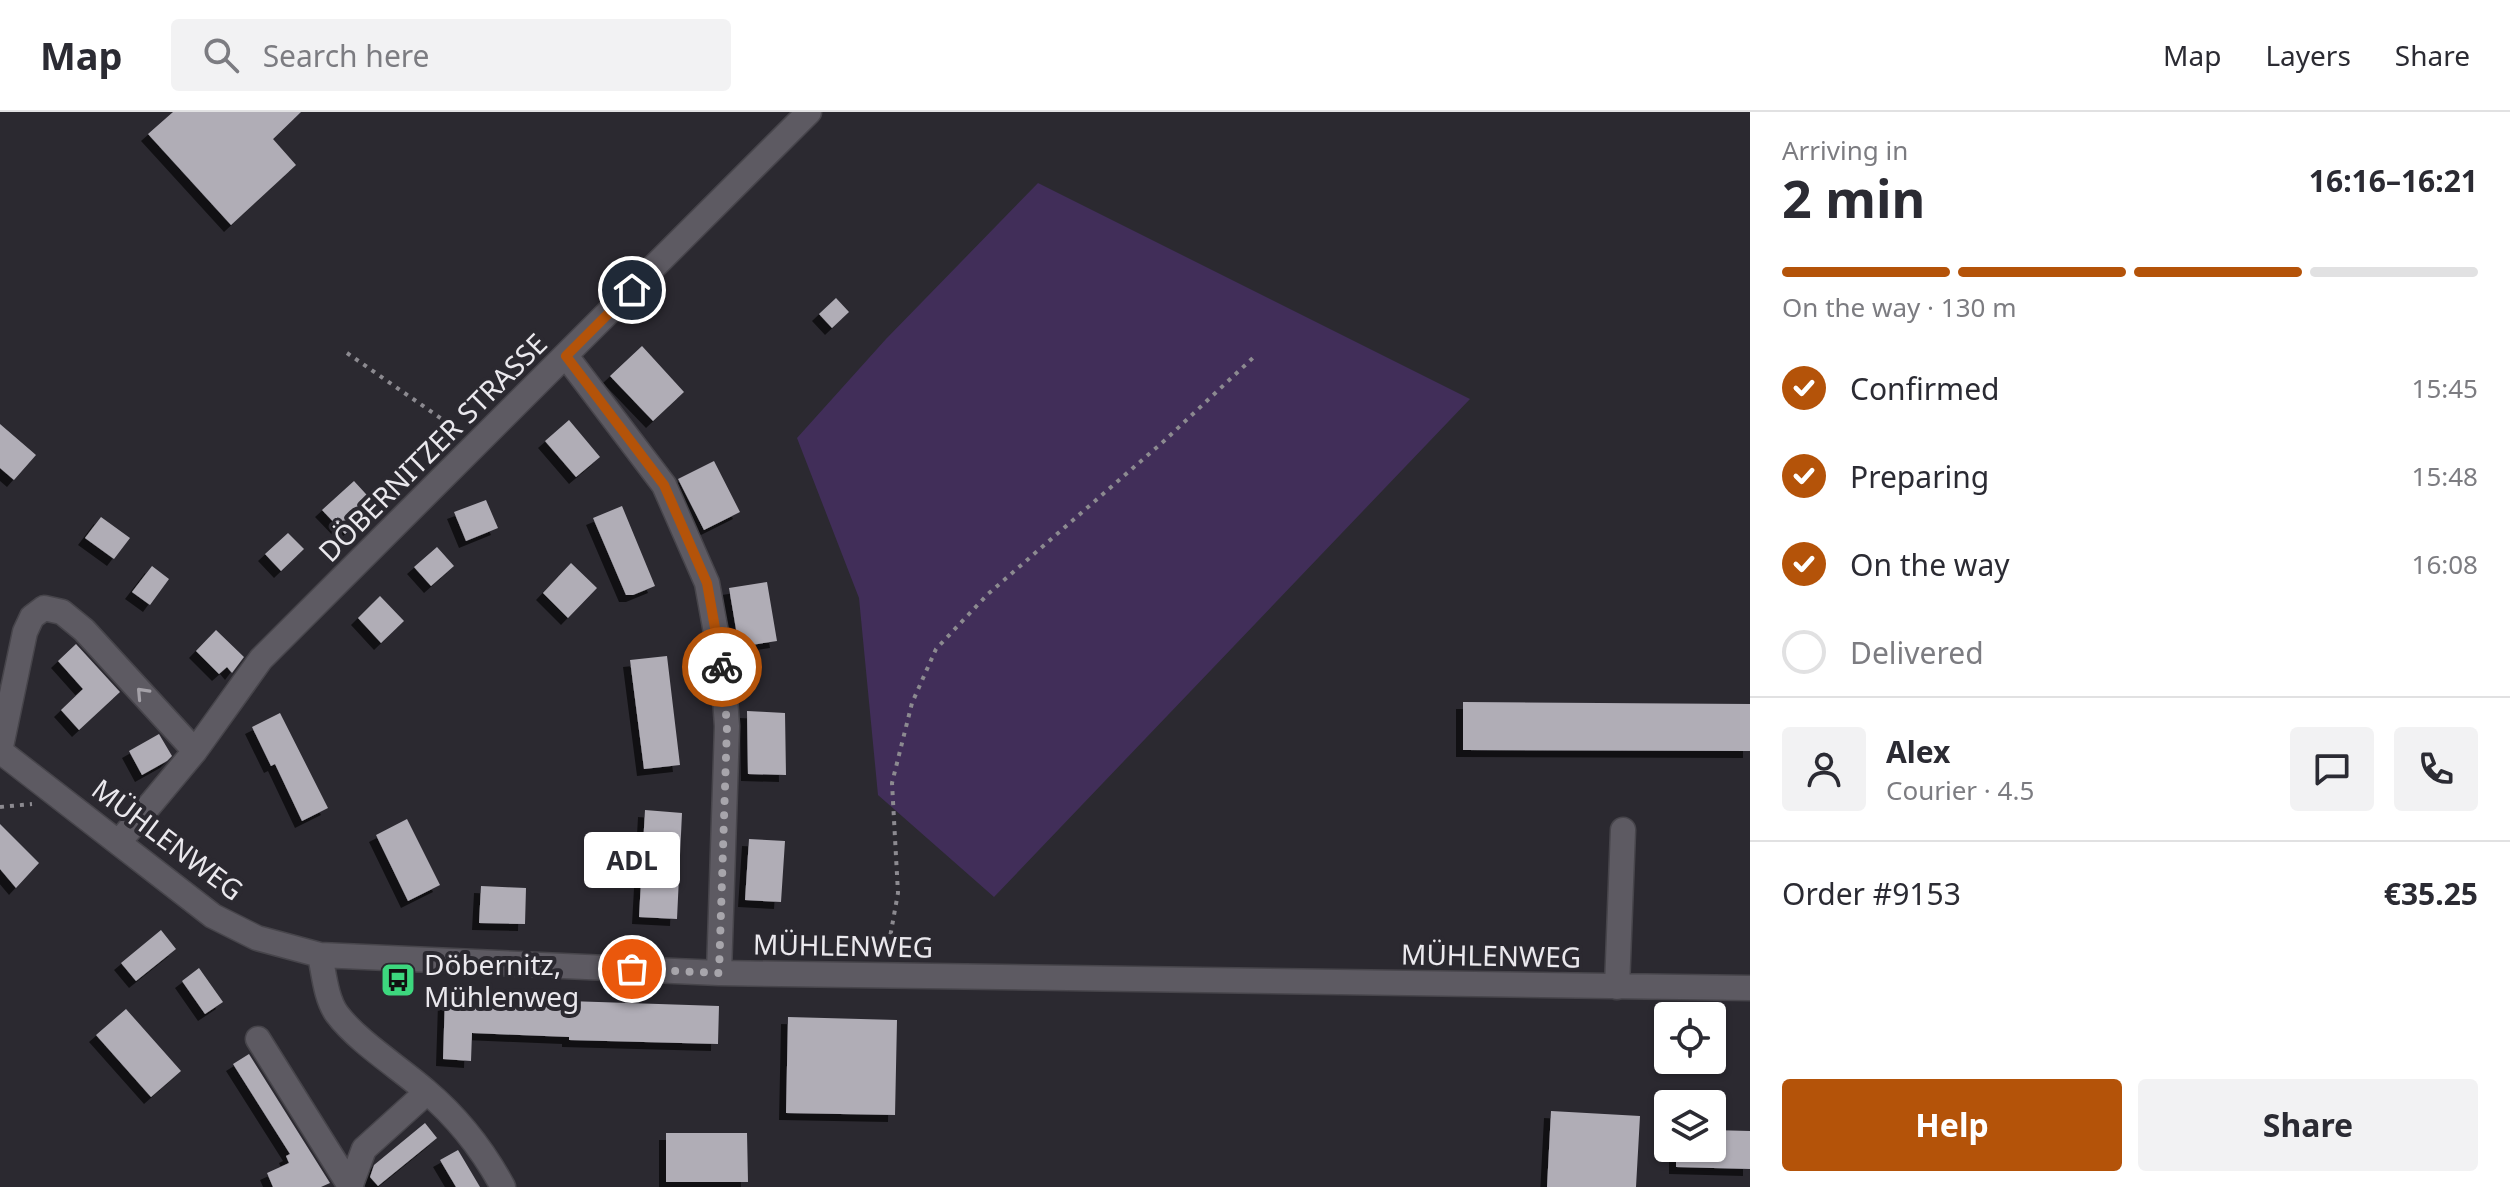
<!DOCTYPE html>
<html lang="en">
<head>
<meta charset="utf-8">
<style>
  body { margin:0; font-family:"Noto Sans",sans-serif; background:#f2f2f3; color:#2b2b33; height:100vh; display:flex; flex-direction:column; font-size:30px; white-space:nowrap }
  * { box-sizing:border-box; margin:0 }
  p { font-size:26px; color:#7c7c81 }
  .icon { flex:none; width:44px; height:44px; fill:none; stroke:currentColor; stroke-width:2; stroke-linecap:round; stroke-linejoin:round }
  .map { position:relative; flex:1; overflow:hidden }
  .drawer { display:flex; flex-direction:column; background:#fff; width:760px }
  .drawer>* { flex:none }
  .fabs { position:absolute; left:1654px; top:890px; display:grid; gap:16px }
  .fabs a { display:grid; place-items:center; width:72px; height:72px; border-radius:8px; background:#fff; box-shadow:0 2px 6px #0004; font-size:40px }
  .pin { position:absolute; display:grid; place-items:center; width:68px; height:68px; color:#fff; margin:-34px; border:4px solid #fff; border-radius:50%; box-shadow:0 2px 8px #0007 }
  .courier { position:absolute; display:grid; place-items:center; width:80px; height:80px; margin:-40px; border:6px solid #b45309; border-radius:50%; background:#fff; color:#222; box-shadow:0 2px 10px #0007 }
  .bubble { position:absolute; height:56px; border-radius:8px; background:#fff; box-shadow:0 2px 6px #0004; font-size:26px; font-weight:700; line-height:56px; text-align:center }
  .headline em { font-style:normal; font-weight:700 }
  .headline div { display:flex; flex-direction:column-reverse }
  .headline { display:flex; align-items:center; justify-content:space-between; height:136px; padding:0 32px }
  h1 { font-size:52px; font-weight:700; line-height:60px }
  .bar { display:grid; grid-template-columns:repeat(4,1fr); gap:12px 8px; align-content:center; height:96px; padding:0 32px }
  .bar i { height:10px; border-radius:6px; background:#e1e1e2 }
  .bar .on { background:#b45309 }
  .bar p { grid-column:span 4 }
  .line { display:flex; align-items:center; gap:20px; padding:0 32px; border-top:2px solid #e1e1e2 }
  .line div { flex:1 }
  .round { display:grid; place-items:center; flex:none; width:84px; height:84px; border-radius:8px; background:#f2f2f3 }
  ol { padding:0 32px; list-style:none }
  li { display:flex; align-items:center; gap:24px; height:88px }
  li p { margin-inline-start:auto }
  li .icon { padding:8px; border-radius:50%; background:#b45309; color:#fff; stroke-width:4 }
  li:last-child { color:#7c7c81 }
  li i { width:44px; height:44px; border:4px solid #e1e1e2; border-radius:50% }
  .primary-button { display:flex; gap:16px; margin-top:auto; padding:16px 32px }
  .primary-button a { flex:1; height:92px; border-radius:8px; background:#b45309; color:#fff; font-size:32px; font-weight:700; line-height:92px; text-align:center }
  .primary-button a+a { background:#f2f2f3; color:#2b2b33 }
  header { display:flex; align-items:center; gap:48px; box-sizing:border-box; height:112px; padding:0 40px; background:#fff; border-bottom:2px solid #e1e1e2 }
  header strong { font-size:38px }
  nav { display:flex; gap:44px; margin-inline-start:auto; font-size:28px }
  .search { width:560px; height:72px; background:#f2f2f3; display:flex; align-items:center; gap:20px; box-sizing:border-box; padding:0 28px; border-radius:8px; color:#7c7c81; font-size:30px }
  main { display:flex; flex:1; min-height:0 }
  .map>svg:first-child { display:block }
  .green { fill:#412e59 }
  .building { fill:#b0adb6; filter:url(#shadow) }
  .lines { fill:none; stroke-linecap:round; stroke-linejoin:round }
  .minor-casing { stroke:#47454b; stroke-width:27 }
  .path { stroke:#8c8a90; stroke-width:4; stroke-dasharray:4 6; stroke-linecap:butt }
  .minor { stroke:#5d5a62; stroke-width:24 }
  .oneway { stroke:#a4a1a8 }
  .done { stroke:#a7a5ab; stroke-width:8; stroke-dasharray:0 14.4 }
  .route { stroke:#b45309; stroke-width:10 }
  .labels { text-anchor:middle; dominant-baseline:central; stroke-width:8; stroke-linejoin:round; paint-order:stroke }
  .street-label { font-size:28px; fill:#eae8ed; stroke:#2b2930 }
  .poi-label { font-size:28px; fill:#eae8ed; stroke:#2b2930; text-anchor:start }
</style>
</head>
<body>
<header>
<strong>Map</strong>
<div class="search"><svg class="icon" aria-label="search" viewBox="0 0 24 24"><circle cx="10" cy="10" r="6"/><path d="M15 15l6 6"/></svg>Search here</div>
<nav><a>Map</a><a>Layers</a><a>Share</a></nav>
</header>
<main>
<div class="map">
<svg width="1750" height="1075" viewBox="0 0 1750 1075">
  <defs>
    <filter id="shadow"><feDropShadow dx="-7" dy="7" stdDeviation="0" flood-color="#0009"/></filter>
  </defs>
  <rect width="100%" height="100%" fill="#2b2930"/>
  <path class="green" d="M1038,71L1470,287L994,785L878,683L859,486L797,326L886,227Z"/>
  <path class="building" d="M173,0H301L273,27L296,53L231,113L148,22Z
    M836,186L849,200L832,216L819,202Z
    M642,234L684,280L653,309L610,264Z
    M569,308L600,345L576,365L545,329Z
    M0,312L36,343L14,368L0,356Z
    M714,349L740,400L704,418L678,367Z
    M354,369L376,393L345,422L322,398Z
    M486,388L498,416L466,429L454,400Z
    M622,394L655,474L633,483H626L593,406Z
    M101,405L130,426L114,447L85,426Z
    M288,421L304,437L281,459L265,442Z
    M437,435L454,454L431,474L414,455Z
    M571,451L597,476L568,506L543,481Z
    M152,454L169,467L150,493L132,480Z
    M767,470L777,529L739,535L729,476Z
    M380,484L404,509L381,531L358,506Z
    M216,518L244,545L232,561L227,555L219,562L196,539Z
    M76,532L120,580L79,618L61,598L83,577L58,549Z
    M667,544L680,653L644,657L630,548Z
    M1463,590L1750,592V639L1463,638Z
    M747,599L785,601L786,663L748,662Z
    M280,601L328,696L302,709L275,652L271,654L252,615Z
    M159,622L172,644L167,649L142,663L129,639Z
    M645,698L682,701L677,807L639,805Z
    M407,707L440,773L408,789L376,723Z
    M0,712L39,751L16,776L0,757Z
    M749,727L785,729L781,790L745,788Z
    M481,774L526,776L525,812L479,811Z
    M161,818L176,837L136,869L121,851Z
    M199,856L223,890L205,902L182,869Z
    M445,885L719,894L718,932L569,928V925L472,921L471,949L443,947Z
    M126,897L181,959L151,985L96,923Z
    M788,905L897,908L895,1003L786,1001Z
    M249,942L330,1071L321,1075H273L267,1061L289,1051L286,1044L290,1042L233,952Z
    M1551,999L1640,1004L1636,1075H1547Z
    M425,1011L437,1026L378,1074L370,1065L374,1053Z
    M1712,1018L1750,1019V1057L1676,1055V1036H1712Z
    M666,1021H747L748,1070H666Z
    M458,1038L480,1075H456L440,1048Z"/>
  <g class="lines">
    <defs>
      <path id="minor" d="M566,244L664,373L707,471L723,559L727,614L719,861
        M0,639L213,804L257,826L320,843L719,861L1750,876
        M0,639L25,520L32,505L44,496L62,500L84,518L195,639
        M119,730L195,639L261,547L809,0
        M320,843C324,862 326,887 337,902C358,930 400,956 426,979C458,1006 483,1038 503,1075
        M1617,875L1623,718
        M258,927L350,1074
        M350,1075L364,1037L427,980"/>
    </defs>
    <use href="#minor" class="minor-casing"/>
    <path class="path" d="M347,241L459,319
      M0,695L32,692
      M887,842L898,781L892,671L912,591L936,537L988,482L1164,329L1256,243"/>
    <use href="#minor" class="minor"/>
  </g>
  <defs><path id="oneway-chevron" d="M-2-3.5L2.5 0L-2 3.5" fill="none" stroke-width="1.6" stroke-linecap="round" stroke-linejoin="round" transform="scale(2)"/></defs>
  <use class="oneway" href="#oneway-chevron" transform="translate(142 581) rotate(-133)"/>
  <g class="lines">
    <path class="done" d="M632,857L719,861L727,614L722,555"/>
    <path class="route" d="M632,178L566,244L664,373L707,471L722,555"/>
  </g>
  <defs>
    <symbol id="bus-square" viewBox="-11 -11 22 22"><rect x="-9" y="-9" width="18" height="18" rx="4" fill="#3dd77e" stroke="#2b2930"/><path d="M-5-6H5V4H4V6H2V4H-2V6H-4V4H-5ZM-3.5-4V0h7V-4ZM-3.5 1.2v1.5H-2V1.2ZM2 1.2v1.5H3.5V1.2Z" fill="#111"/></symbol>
  </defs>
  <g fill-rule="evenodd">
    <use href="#bus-square" x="378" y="848" width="40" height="40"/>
  </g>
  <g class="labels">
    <g class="street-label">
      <text transform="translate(432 335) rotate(-45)">DÖBERNITZER STRASSE</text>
      <text transform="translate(168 727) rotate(37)">MÜHLENWEG</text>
      <text transform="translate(843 833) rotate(1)">MÜHLENWEG</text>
      <text transform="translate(1491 843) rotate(1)">MÜHLENWEG</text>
    </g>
    <g class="poi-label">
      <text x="424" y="852">Döbernitz,<tspan x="424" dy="32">Mühlenweg</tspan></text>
    </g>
  </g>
</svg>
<div class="fabs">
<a><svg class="icon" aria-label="locate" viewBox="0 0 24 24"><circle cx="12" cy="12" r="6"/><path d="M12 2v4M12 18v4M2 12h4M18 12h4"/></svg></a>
<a><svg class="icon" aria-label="layers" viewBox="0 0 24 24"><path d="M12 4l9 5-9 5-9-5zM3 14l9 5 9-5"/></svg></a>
</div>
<div class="pin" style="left:632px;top:857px;background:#ea580c"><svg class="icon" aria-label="bag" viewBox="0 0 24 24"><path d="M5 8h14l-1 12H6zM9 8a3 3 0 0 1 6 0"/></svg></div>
<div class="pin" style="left:632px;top:178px;background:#1f2937"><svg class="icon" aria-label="home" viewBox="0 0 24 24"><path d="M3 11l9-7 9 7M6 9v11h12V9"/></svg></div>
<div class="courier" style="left:722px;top:555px"><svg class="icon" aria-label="bike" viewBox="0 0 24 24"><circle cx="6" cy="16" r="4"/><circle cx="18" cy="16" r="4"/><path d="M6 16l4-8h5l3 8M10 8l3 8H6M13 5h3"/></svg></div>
<div class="bubble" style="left:584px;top:720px;width:96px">ADL</div>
</div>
<section class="drawer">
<div class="headline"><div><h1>2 min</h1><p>Arriving in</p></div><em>16:16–16:21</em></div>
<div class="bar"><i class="on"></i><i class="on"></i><i class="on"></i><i></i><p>On the way · 130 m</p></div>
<ol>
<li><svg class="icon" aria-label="check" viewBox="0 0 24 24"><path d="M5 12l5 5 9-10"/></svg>Confirmed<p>15:45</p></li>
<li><svg class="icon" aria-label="check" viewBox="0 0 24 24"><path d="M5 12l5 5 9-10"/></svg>Preparing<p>15:48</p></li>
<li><svg class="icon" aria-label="check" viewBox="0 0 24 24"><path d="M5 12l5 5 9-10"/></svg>On the way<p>16:08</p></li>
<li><i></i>Delivered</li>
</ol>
<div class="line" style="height:144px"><a class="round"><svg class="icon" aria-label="person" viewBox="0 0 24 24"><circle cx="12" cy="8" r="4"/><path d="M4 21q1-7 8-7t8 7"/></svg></a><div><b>Alex</b><p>Courier · 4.5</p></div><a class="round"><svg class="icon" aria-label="chat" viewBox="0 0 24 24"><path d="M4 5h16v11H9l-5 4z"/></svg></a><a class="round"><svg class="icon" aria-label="phone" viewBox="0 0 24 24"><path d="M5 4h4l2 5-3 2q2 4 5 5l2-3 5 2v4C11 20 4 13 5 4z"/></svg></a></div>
<div class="line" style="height:104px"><div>Order #9153</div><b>€35.25</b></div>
<div class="primary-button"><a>Help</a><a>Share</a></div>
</section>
</main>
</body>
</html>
